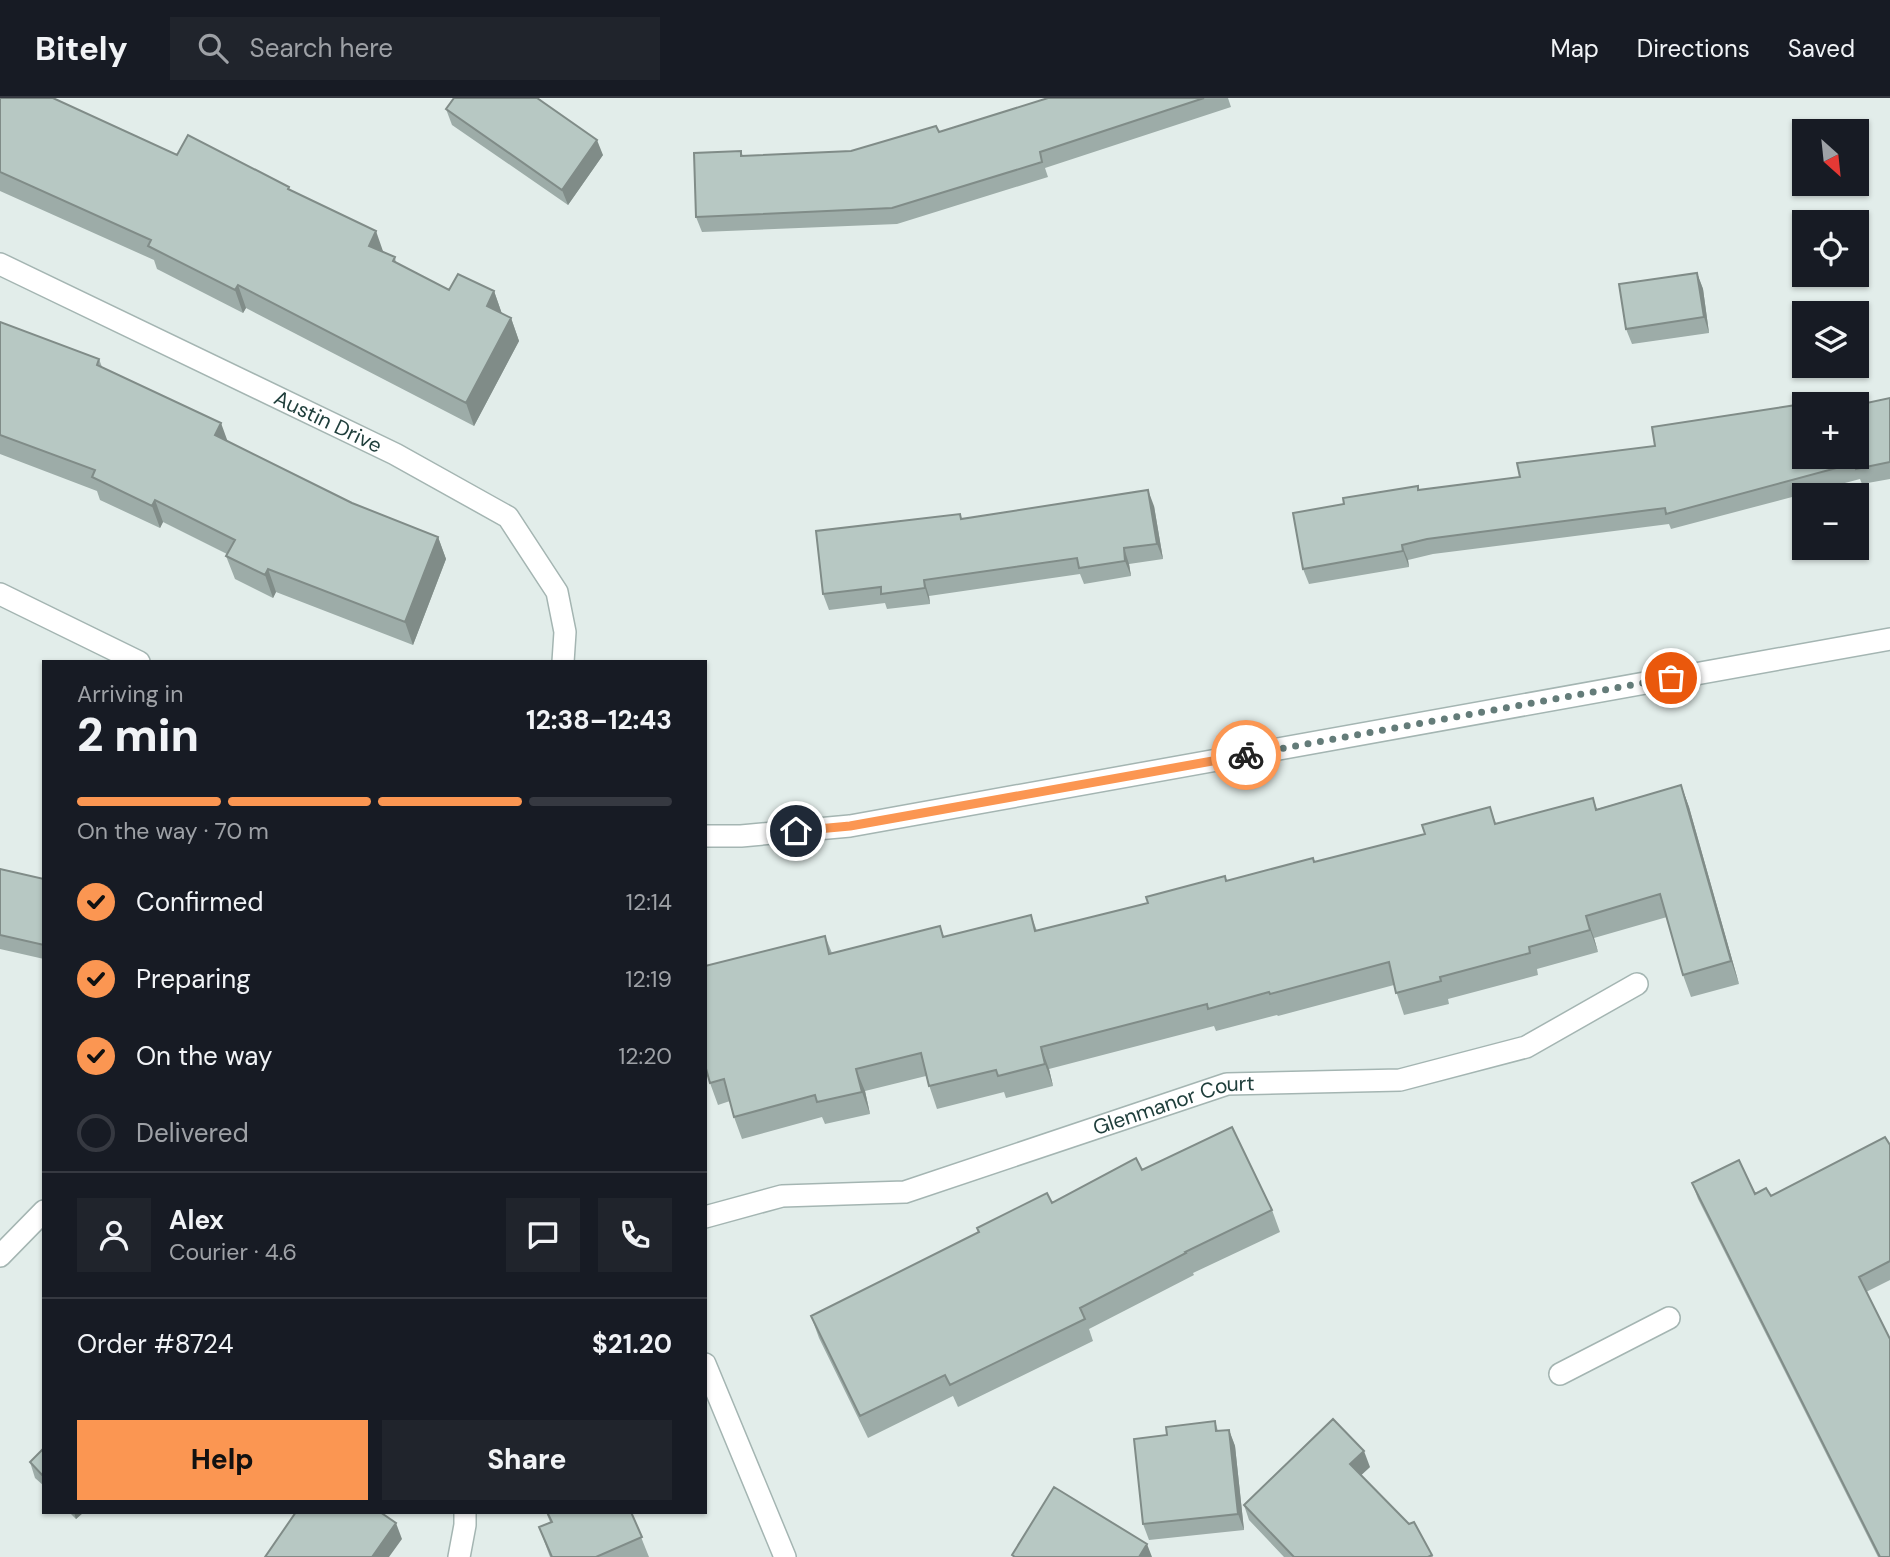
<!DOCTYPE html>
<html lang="en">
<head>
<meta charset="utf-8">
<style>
  body { margin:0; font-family:"DM Sans",sans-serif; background:#20242c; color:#f1f3f6; height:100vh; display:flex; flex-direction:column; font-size:26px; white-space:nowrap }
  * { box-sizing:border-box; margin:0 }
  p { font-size:23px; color:#9ea1a6 }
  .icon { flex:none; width:38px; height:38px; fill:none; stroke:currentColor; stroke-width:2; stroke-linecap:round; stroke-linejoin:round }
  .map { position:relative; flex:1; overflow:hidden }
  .panel { position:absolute; left:42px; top:562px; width:665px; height:854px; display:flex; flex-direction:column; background:#171b24; border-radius:0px; box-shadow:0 2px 5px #0004 }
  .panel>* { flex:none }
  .needle { width:46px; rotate:153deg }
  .tools { position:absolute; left:1792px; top:21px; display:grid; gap:14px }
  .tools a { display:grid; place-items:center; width:77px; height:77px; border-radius:0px; background:#171b24; box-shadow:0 2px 5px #0004; font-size:35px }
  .pin { position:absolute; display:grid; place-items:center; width:60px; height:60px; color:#fff; margin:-30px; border:4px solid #fff; border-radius:50%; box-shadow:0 2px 7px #0007 }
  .courier { position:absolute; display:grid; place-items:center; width:70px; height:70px; margin:-35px; border:5px solid #fb9652; border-radius:50%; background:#fff; color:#222; box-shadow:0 2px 9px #0007 }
  .summary em { font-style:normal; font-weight:800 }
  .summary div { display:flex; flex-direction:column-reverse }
  .summary { display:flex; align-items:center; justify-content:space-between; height:119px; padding:0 35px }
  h1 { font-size:46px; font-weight:800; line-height:52px }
  .bar { display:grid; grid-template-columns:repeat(4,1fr); gap:10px 7px; align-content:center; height:84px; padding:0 35px }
  .bar i { height:9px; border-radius:5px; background:#363941 }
  .bar .current { background:#fb9652 }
  .bar p { grid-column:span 4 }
  .line { display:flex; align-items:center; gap:18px; padding:0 35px; border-top:2px solid #363941 }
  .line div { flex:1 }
  .round { display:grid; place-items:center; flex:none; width:74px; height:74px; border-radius:0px; background:#20242c }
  ol { padding:0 35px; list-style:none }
  li { display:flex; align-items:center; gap:21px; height:77px }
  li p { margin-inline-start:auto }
  li .icon { padding:7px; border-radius:50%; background:#fb9652; color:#111; stroke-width:4 }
  li:last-child { color:#9ea1a6 }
  li i { width:38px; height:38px; border:4px solid #363941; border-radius:50% }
  .button { display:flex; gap:14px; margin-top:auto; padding:14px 35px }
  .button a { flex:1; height:80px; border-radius:0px; background:#fb9652; color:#111; font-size:28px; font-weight:800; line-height:80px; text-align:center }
  .button a+a { background:#20242c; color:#f1f3f6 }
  header { display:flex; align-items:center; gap:42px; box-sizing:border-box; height:98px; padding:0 35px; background:#171b24; border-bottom:2px solid #363941 }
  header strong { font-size:33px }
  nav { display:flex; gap:38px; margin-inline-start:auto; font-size:24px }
  .search { width:490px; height:63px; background:#20242c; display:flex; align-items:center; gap:18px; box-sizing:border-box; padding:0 24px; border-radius:0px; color:#9ea1a6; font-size:26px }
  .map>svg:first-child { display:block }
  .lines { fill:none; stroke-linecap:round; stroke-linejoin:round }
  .service-casing { stroke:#a4b5b2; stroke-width:24 }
  .minor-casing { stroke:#a4b5b2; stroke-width:24 }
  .tertiary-casing { stroke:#a4b5b2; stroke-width:24 }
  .service { stroke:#fff; stroke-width:21 }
  .minor { stroke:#fff; stroke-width:21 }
  .tertiary { stroke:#fff; stroke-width:21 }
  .wall { fill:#9daca8 }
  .shaded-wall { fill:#808c88 }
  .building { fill:#b7c8c3; stroke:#808c88; stroke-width:2 }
  .done { stroke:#647c79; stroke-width:7; stroke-dasharray:0 12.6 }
  .route { stroke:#fb9652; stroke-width:9 }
  .labels { text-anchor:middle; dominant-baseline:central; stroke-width:5; stroke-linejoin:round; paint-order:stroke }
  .street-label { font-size:21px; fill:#203f3c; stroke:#f3f9f7 }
</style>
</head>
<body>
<header>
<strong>Bitely</strong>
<div class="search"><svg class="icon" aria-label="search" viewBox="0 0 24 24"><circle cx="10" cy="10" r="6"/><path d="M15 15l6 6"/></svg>Search here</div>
<nav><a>Map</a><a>Directions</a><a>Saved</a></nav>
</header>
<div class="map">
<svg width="1890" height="1459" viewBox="0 0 1890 1459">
  <rect width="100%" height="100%" fill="#e2edea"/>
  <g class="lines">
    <defs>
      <path id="service" d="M1560,1276L1669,1220"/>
      <g id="minor">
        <path id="s1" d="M0,166L395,356L508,419L557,494L565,534L563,564"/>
        <path id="s2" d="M705,1119L782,1098L905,1094L1227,986L1400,982L1526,949L1637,886"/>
        <path d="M0,1158L44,1113"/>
        <path d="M459,1459L465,1427V1414"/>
      </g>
      <path id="tertiary" d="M0,496L139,564
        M705,738H741L850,728L1890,541
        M705,1266L785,1459"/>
    </defs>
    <use href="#service" class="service-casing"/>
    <use href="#minor" class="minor-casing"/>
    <use href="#tertiary" class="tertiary-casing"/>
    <use href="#service" class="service"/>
    <use href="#minor" class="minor"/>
    <use href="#tertiary" class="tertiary"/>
  </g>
  <path class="wall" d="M0,0L290,92L384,154L395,159L396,165L449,192L494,193L502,216L511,220L519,243L474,328L246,210L243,215L157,171L154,162L0,93Z
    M1048,0H1228L1231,9L1045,70L1048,79L897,126L702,134L696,119L741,53L743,58L851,53L939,34Z
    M446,11L603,57L568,107L452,27Z
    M1697,175L1703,191L1709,235L1632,246L1626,231Z
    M0,224L99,261L102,269L228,344L352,405L438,439L446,461L413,547L276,494L273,500L235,481L226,458L227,456L163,424L160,430L100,402L97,393L0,356Z
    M1890,300V381L1862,386L1860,381L1671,431L1669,426L1433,456L1408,462L1409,469L1309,486L1303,471L1344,406L1419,392L1804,359Z
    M1154,408L1163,461L1129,466L1131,478L1084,486L1080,476L929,498L930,506L887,511L885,505L829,512L823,496L962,421Z
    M1681,687L1689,709L1739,886L1691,899L1683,877L1667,819L1594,840L1598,854L1537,871L1538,877L1448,901L1449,906L1404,917L1394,887L1278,918L1277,917L1216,933L1214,928L1049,971L1053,988L1006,1000L1004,994L937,1011L926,978L865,993L870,1016L825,1026L822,1019L742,1041L734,1019L730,1003L718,1007L710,985L825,838L832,855L940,828L944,839L1031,817L1037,833L1148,805L1227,783L1314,764L1425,736L1490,709L1496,726L1593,700L1597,711Z
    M0,771L44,781V861L0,851Z
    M1890,1047V1182L1866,1194L1890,1459H1878L1698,1101L1692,1085L1771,1098Z
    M1142,1072L1272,1112L1280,1134L1193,1175L1194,1177L1089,1231L1093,1243L958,1309L953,1298L868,1340L819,1240L811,1218L979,1134L1052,1105Z
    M1215,1323L1218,1333L1229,1332L1235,1348L1244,1432L1149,1442L1143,1426L1167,1337Z
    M44,1350V1388L35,1380L30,1364Z
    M1370,1369L1361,1377L1432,1457L1433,1459H1284L1249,1422L1244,1407Z
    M69,1414H84L76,1421Z
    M546,1414H631L649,1459H550L539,1429L550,1424Z"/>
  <path class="shaded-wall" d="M597,42L603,57L568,107L562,92Z
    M376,133L384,156L369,148Z
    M1697,175L1703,191L1709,235L1704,219Z
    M238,187L246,210L243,215L235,192Z
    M494,193L502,216L487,208Z
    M511,220L519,243L474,328L466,305Z
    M221,325L229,347L215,337Z
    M1148,392L1154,408L1163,461L1157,446Z
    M155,402L163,424L160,430L152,408Z
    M438,439L446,461L413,547L405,524Z
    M1402,447L1408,462L1409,469L1403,453Z
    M1124,450L1129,466L1131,478L1125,463Z
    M268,471L276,494L273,500L265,477Z
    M924,482L929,498L930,506L925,490Z
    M1681,687L1689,709L1739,886L1731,863Z
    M1586,818L1594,840L1598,854L1590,832Z
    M1041,949L1049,971L1053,988L1045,966Z
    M856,971L865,993L870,1016L862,994Z
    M1229,1332L1235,1348L1244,1432L1238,1416Z
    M1364,1353L1370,1369L1356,1382L1350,1366Z
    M74,1414H84L76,1421Z
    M396,1425L402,1441L389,1459H372Z
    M1147,1446L1152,1459H1139Z"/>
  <path class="building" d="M0,0H53L177,57L188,37L289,89L288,91L376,133L369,148L395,159L393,163L449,192L458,176L494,193L487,208L511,220L466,305L238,187L235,192L148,148L151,142L0,74Z
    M454,0H537L597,42L562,92L446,11Z
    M1048,0H1204L1040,54L1042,64L892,110L696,119L694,55L741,53V58L851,53L936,28L939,34Z
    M1697,175L1704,219L1626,231L1619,186Z
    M0,224L99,261L97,267L221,325L215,337L352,405L438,439L405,524L268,471L265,477L226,458L235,442L155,402L152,408L92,379L95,372L0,337Z
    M1890,300V364L1856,371L1855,365L1666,416L1665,410L1427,441L1402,447L1403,453L1303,471L1293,415L1344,406L1343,400L1418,388V392L1520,379L1517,365L1655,348L1652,329L1809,305V306H1804V359H1857V307Z
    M1148,392L1157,446L1124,450L1125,463L1079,470L1077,460L924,482L925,490L881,496V489L823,496L816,433L960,416L961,421Z
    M1681,687L1731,863L1683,877L1660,796L1586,818L1590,832L1529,849L1530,855L1440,879L1441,883L1396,895L1389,864L1270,896L1269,894L1208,911L1207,906L1041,949L1045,966L998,978L996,972L929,988L921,955L856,971L862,994L817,1004L815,997L734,1019L724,981L710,985L705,967V868L825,838L829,856L940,828L943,839L1031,817L1035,833L1148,805L1146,799L1225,778L1226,783L1313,760L1314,764L1425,736L1422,727L1490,709L1495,726L1593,700L1596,712Z
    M0,771L44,781V847L0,837Z
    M1232,1029L1272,1112L1185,1154L1186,1155L1080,1210L1085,1221L950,1287L945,1277L860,1318L811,1218L979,1134L977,1130L1047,1095L1052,1105L1136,1060L1142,1072Z
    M1885,1039L1890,1047V1163L1859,1179L1890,1241V1459H1880L1692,1085L1739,1062L1755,1096L1766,1090L1771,1098Z
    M1333,1321L1364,1353L1350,1366L1409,1426L1414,1424L1432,1457L1428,1459H1294L1244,1407Z
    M1215,1323L1216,1333L1229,1332L1238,1416L1143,1426L1134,1341L1167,1337L1166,1329Z
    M44,1350V1379L30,1364Z
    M1054,1389L1147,1446L1139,1459H1015L1012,1457Z
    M296,1414H380L396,1425L372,1459H265Z
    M547,1414H631L642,1439L596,1459H552L539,1429L552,1424Z"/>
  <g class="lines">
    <path class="done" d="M1246,657L1671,580"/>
    <path class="route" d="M796,733L850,728L1246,657"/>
  </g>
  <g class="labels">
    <g class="street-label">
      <text stroke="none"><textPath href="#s1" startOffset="364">Austin Drive</textPath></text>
      <text stroke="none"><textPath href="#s2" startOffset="486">Glenmanor Court</textPath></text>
    </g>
  </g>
</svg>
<div class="tools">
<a><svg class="needle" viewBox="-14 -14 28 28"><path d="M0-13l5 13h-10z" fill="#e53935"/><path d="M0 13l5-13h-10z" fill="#9ea1a6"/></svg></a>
<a><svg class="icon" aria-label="locate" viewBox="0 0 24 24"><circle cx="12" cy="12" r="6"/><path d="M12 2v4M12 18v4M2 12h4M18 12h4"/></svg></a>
<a><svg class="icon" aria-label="layers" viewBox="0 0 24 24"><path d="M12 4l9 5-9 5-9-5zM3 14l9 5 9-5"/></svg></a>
<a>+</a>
<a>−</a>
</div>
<div class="pin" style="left:1671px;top:580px;background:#ea580c"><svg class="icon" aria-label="bag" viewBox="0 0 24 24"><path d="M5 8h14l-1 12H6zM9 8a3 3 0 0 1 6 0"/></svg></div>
<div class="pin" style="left:796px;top:733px;background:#1f2937"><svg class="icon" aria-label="home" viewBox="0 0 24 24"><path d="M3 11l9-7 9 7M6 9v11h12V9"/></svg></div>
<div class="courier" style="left:1246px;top:657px"><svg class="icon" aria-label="bike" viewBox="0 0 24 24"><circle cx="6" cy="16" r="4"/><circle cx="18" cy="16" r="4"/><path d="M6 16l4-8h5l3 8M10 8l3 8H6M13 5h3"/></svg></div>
<section class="panel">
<div class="summary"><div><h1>2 min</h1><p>Arriving in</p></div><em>12:38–12:43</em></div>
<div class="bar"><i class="current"></i><i class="current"></i><i class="current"></i><i></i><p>On the way · 70 m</p></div>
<ol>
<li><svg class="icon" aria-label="check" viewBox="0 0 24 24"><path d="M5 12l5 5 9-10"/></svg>Confirmed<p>12:14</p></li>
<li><svg class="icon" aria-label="check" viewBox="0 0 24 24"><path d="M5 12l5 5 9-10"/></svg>Preparing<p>12:19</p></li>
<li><svg class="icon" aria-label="check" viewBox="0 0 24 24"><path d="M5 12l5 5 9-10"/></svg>On the way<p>12:20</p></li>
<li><i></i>Delivered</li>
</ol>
<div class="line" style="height:126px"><a class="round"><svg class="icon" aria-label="person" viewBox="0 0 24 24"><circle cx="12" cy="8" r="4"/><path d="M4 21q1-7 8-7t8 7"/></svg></a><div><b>Alex</b><p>Courier · 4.6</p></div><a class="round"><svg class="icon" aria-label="chat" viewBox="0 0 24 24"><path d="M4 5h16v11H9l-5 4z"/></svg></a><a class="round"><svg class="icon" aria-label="phone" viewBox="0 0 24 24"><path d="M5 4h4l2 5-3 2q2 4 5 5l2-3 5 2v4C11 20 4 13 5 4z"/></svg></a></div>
<div class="line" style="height:91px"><div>Order #8724</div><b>$21.20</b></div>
<div class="button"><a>Help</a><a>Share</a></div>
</section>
</div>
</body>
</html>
